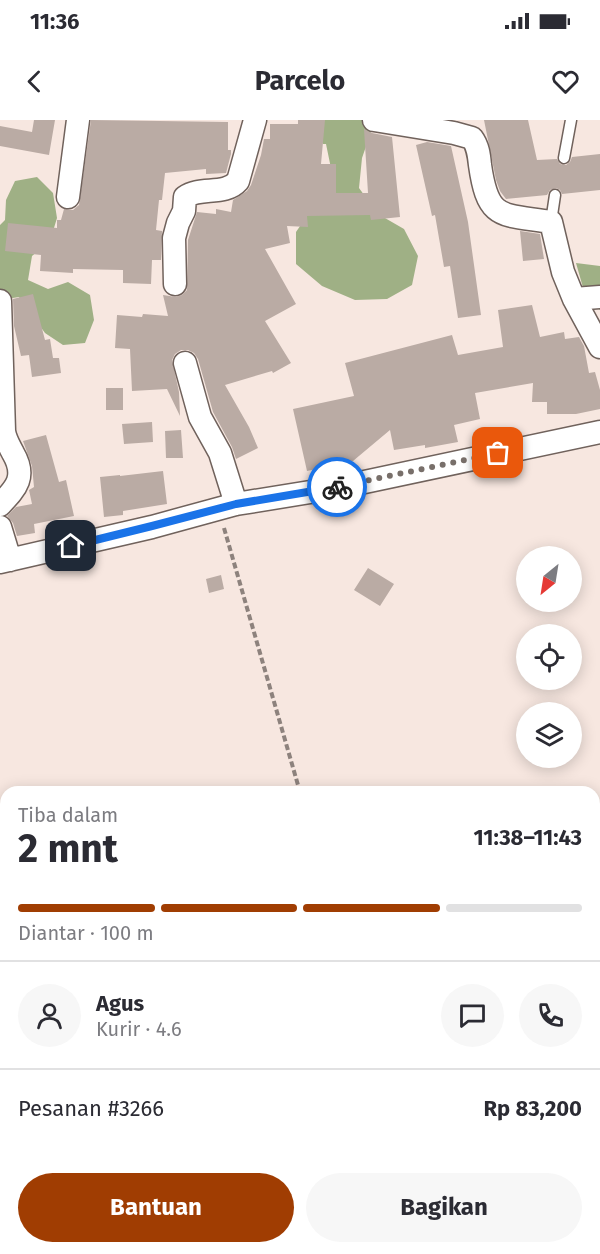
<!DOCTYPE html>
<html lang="id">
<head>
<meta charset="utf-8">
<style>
  body { margin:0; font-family:"Fira Sans",sans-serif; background:#f7f7f7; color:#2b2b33; height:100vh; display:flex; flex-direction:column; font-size:22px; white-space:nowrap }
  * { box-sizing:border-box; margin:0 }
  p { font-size:20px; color:#7c7c81 }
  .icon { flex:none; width:33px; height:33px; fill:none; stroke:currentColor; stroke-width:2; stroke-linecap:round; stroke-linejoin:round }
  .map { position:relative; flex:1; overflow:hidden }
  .side { position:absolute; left:0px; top:666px; width:600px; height:468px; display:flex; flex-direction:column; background:#fff; border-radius:18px 18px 0 0; box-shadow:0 3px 15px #0003 }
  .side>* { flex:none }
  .needle { width:39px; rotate:210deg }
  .tools { position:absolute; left:516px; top:426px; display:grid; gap:12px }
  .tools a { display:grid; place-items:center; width:66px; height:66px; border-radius:50%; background:#fff; box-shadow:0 3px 15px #0003; font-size:30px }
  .pin { position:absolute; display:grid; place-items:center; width:51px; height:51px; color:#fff; margin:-26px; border-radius:12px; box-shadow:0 3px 9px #0006 }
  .courier { position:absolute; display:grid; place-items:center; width:60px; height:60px; margin:-30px; border:4px solid #1a73e8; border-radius:50%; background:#fff; color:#222; box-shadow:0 2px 8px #0007 }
  .head em { font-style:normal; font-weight:700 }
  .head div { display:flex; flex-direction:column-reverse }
  .head { display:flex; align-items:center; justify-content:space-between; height:102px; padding:0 18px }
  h1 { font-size:39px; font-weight:700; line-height:45px }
  .bar { display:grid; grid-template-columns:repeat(4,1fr); gap:9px 6px; align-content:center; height:72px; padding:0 18px }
  .bar i { height:8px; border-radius:4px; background:#e1e1e2 }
  .bar .active { background:#a03d02 }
  .bar p { grid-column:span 4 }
  .line { display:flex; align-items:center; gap:15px; padding:0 18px; border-top:2px solid #e1e1e2 }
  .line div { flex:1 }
  .round { display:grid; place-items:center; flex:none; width:63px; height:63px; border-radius:32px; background:#f7f7f7 }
  .button { display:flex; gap:12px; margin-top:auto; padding:12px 18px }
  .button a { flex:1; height:69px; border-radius:36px; background:#a03d02; color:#fff; font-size:24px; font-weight:700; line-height:69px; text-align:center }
  .button a+a { background:#f7f7f7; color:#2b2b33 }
  .status { display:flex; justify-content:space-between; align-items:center; height:42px; padding:0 30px; background:#fff; direction:ltr }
  .status svg { height:16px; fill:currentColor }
  header { display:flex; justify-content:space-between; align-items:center; height:78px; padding:0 18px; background:#fff; font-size:27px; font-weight:700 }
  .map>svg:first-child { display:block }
  .forest { fill:#9fb085 }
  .building { fill:#baaba4 }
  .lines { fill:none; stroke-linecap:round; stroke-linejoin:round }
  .lane-casing { stroke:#70625c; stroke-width:13 }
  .street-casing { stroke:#70625c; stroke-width:25 }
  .path { stroke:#8d827d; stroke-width:4; stroke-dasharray:6 3; stroke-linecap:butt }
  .lane { stroke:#fff; stroke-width:10 }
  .street { stroke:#fff; stroke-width:22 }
  .done { stroke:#786f6a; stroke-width:6; stroke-dasharray:0 10.8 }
  .route { stroke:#1a73e8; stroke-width:8 }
</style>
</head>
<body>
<div class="status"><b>11:36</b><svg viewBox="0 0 49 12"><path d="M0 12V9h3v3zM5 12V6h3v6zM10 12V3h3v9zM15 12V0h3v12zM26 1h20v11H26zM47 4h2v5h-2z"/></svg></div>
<header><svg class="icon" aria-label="back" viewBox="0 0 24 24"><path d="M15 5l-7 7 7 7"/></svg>Parcelo<svg class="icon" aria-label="heart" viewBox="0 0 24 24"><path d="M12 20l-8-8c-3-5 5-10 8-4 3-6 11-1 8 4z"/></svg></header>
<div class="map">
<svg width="600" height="1134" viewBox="0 0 600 1134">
  <rect width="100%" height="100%" fill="#f7e7e0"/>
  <path class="forest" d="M307,0H391L372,9L362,38L359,68L378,94L404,109L418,136L412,165L387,179L355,180L322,166L296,144V112L333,58L326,24H323Z
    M37,57L53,73L57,98L50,121L32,136L28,160L48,169L68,162L90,175L94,200L85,223L63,225L45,213L19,177L0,180V105L5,100L6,80L15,61Z
    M576,143L600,146V190L586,178Z"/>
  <path class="building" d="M34,0H55L49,35L0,26V6L32,12Z
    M91,0L228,2V30H231V34L226,53L206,54V49L165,53L162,80H159L156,110L162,111L161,140H152L151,164L123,163V150L73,149V153L40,151L41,135L5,131L8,103L57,108V100H61L64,89L73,90L79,85Z
    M298,0H325L321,44H336V73H368L364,9L372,13L392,17L400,97L371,100L370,95L307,96L308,107L287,106L290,123L265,129L296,184L265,201L291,243L273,253L272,251L225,265L249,307L258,328L236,339L232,327L213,292L198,239L194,233L188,230H181L175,234L172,240L179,272L180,296L167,269L132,271L130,229L115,228L117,195L142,197L143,194L168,196L163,175L176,177L182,175L187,170L188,120L197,92L216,94V89L231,92L233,80L247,71L251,65L261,35L264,19H270V4H298Z
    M484,0H528L537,40L557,39L560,44L566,45L570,42L572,37L600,34V70L562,74L560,70L556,68L550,70L547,75L506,79L500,71L496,60Z
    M427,22L451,26L468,102L481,195L458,198L450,146L444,147L435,95L432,96L416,25Z
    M520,111L540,114L544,139L523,141Z
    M33,174L45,220L50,219L53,238H59L61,253L32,257L29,235L21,236L14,206L13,179Z
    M532,185L540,217L564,212L565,219L579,217L584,226L589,253L595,252L600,270V289L576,294H547V282H532L533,263L475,273L480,299L454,305L458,322L425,328V325L394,330L390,310L353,341L307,351L293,289L354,276L345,243L452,215L458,235L503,227L498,190Z
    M106,268H123V290H106Z
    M152,302L153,322L124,324L122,304Z
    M181,310L183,338H166L165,311Z
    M46,315L59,362L66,360L74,396L34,404L35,413L17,416L13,403L7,396L16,387L32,384L29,370L34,367L32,346L23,321Z
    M163,351L167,384L123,391V395L104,397L100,357L120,355V356Z
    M368,448L394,464L380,486L354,470Z
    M221,455L224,469L209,473L206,459Z"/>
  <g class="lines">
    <defs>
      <path id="lane" d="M564,38L571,0
        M551,102L555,75"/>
      <path id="street" d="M374,0L454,13L472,18C478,26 479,35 480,45C488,101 501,94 551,102L563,152L574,179L600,227
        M68,77L78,0
        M175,164L174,118L178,103L184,91L185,77C200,66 225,76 238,61L255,0
        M574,179L600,177
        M0,181L4,311C5,319 9,325 13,333C27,357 16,368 0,385
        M185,243L200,297L220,333L236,384
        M0,407L10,440
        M0,442L152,407L236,384L341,367L600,312"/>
    </defs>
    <use href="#lane" class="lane-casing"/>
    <use href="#street" class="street-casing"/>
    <path class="path" d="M224,408L300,672
      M594,1007L600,997
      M0,1120L6,1118
      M450,1128L453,1134
      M538,1134L539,1128"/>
    <use href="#lane" class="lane"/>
    <use href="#street" class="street"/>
  </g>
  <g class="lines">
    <path class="done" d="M337,367L498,333"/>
    <path class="route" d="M71,426L152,406L236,384L337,367"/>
  </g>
</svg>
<div class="tools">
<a><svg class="needle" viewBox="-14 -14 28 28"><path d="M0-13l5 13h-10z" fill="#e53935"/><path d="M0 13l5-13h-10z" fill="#7c7c81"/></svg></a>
<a><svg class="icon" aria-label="locate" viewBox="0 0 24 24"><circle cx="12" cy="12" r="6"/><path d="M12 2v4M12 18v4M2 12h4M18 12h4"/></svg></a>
<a><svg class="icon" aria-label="layers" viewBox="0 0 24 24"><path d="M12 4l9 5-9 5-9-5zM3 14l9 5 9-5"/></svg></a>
</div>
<div class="pin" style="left:498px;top:333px;background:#ea580c"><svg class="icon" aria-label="bag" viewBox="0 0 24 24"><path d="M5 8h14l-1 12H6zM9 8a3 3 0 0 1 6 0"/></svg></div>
<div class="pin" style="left:71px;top:426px;background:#1f2937"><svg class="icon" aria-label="home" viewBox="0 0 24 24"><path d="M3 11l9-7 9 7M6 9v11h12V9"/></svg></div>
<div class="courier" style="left:337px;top:367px"><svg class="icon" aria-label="bike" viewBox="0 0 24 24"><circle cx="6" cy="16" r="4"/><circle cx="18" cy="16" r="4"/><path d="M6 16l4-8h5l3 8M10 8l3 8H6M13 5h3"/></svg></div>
<section class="side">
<div class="head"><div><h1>2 mnt</h1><p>Tiba dalam</p></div><em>11:38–11:43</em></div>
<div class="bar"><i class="active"></i><i class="active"></i><i class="active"></i><i></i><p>Diantar · 100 m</p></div>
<div class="line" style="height:108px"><a class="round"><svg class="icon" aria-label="person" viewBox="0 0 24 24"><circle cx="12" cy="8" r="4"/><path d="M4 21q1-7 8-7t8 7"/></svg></a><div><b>Agus</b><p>Kurir · 4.6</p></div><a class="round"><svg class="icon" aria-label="chat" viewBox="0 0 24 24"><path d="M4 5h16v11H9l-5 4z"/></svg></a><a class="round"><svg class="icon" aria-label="phone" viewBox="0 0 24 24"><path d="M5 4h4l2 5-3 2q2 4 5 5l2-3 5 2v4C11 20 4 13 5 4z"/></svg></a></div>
<div class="line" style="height:78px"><div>Pesanan #3266</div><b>Rp 83,200</b></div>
<div class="button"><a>Bantuan</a><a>Bagikan</a></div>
</section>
</div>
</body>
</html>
